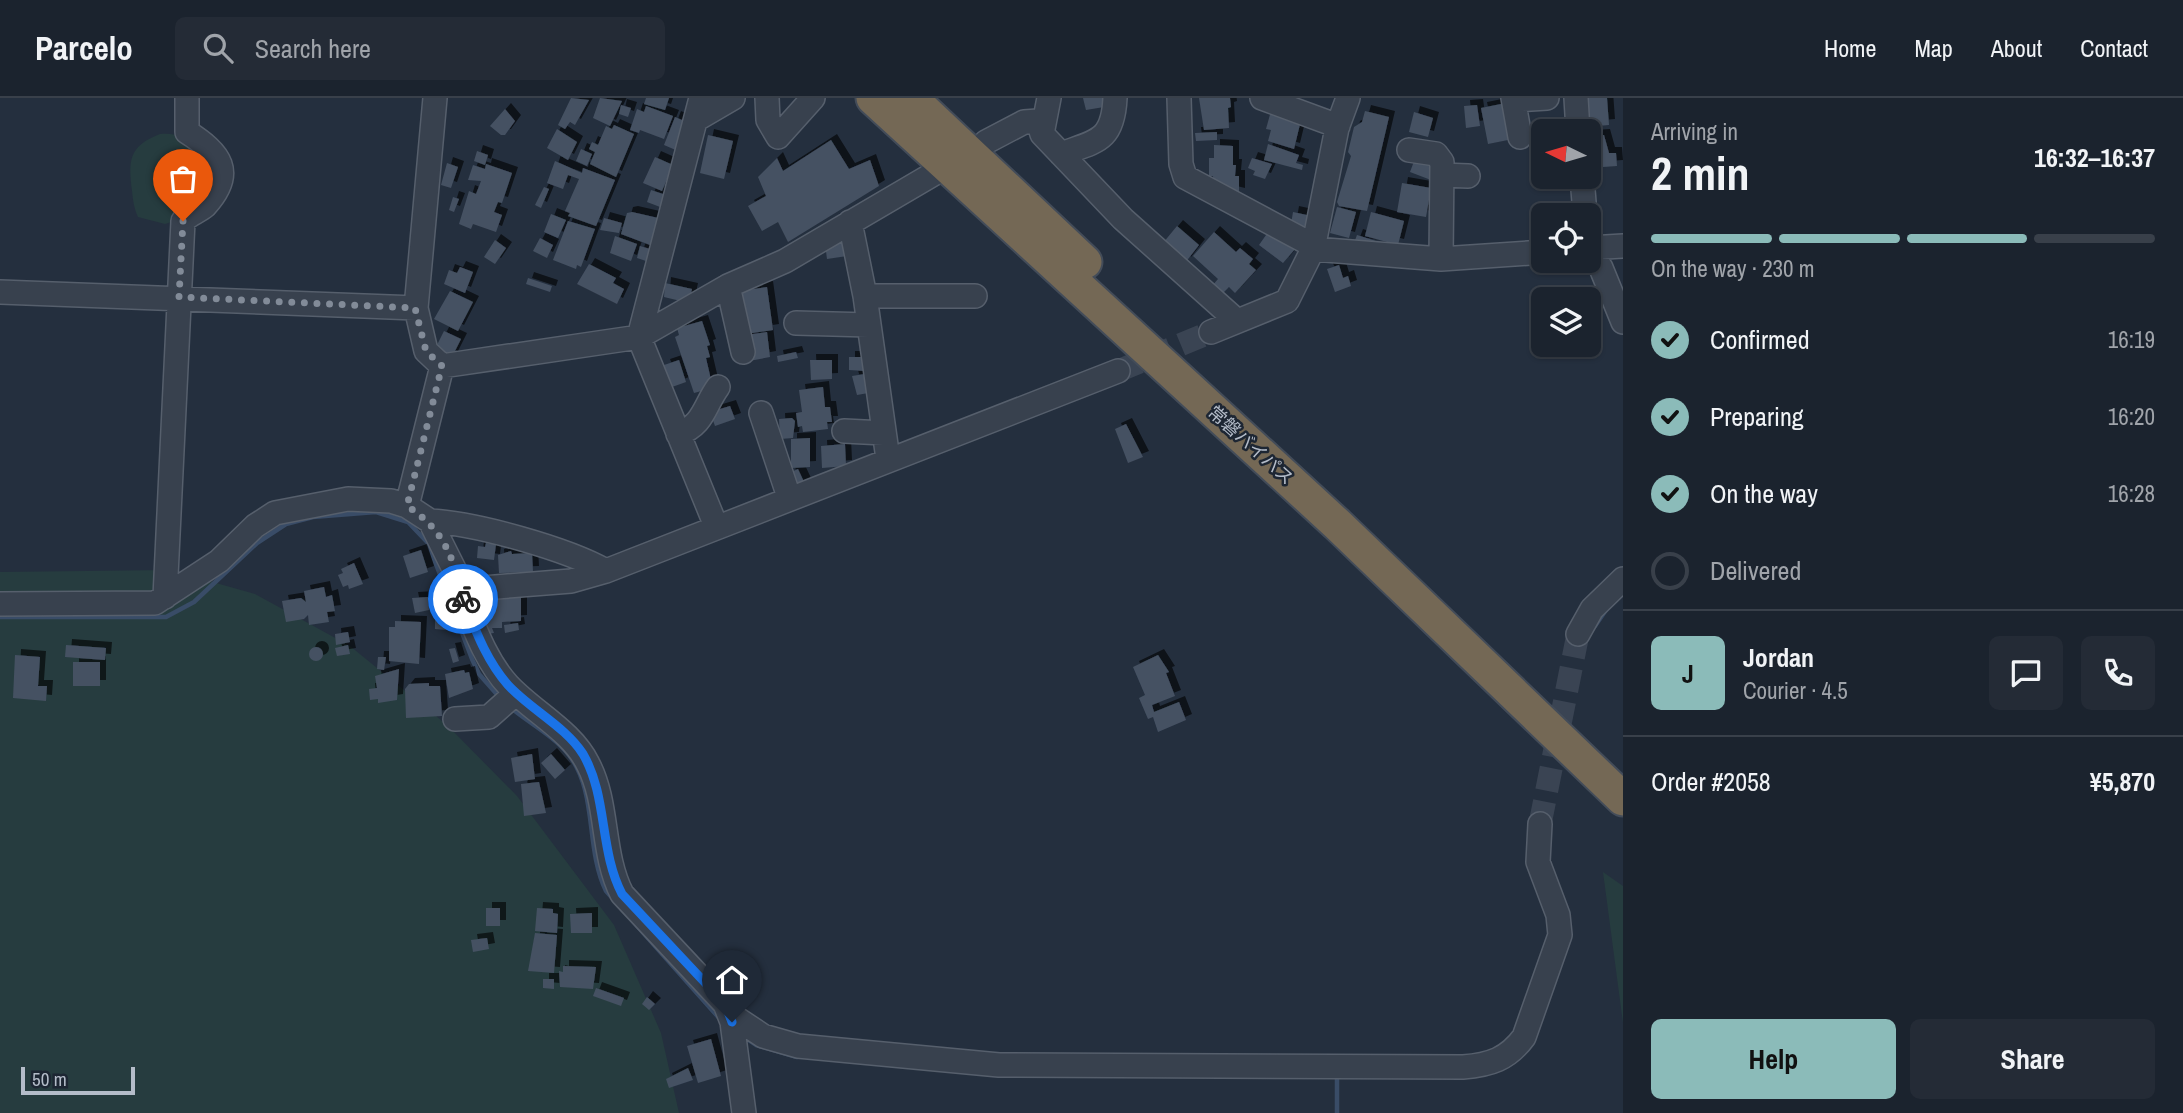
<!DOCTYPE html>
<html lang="en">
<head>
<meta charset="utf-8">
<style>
  body { margin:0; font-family:"Archivo Narrow","Noto Sans JP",sans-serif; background:#242b36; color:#f1f3f6; height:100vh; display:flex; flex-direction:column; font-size:26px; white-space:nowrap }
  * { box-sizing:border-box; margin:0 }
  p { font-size:23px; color:#a0a4aa }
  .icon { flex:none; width:38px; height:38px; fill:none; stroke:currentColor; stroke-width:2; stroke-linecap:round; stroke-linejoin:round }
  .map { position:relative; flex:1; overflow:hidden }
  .details { display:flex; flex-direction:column; background:#1b232e; width:560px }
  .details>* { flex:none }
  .needle { width:46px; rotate:275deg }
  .tools { position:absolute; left:1531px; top:21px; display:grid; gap:14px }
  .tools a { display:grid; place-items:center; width:70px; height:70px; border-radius:10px; background:#1b232e; box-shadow:0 2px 5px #0004,0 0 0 2px #39404a; font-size:35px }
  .scale { position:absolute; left:21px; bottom:18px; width:114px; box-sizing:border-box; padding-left:7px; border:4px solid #b4bcc9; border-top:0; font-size:19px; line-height:24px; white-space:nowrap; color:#b4bcc9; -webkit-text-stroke:5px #1d2633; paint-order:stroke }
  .pin { position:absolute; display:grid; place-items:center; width:60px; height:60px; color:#fff; margin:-72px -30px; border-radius:50% 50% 50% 0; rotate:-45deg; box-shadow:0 0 7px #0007 }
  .pin .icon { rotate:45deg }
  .courier { position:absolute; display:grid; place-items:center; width:70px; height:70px; margin:-35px; border:5px solid #1a73e8; border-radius:50%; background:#fff; color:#222; box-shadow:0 2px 9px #0007 }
  .summary em { font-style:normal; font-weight:800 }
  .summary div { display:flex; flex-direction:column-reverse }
  .summary { display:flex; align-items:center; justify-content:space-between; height:119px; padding:0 28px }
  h1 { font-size:46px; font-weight:800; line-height:52px }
  .bar { display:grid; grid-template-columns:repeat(4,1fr); gap:10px 7px; align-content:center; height:84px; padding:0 28px }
  .bar i { height:9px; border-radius:5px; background:#39404a }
  .bar .on { background:#8bbbb9 }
  .bar p { grid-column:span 4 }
  .line { display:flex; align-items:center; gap:18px; padding:0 28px; border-top:2px solid #39404a }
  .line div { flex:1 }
  .round { display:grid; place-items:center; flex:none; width:74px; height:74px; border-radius:10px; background:#242b36 }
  ol { padding:0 28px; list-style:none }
  li { display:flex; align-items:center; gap:21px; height:77px }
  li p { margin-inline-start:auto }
  li .icon { padding:7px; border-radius:50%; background:#8bbbb9; color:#111; stroke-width:4 }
  li:last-child { color:#a0a4aa }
  li i { width:38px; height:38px; border:4px solid #39404a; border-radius:50% }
  .action { display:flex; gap:14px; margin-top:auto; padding:14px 28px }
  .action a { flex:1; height:80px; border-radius:10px; background:#8bbbb9; color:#111; font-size:28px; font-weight:800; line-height:80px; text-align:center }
  .action a+a { background:#242b36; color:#f1f3f6 }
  header { display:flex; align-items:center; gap:42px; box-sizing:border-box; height:98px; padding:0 35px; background:#1b232e; border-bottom:2px solid #39404a }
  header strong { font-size:33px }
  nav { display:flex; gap:38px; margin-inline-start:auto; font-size:24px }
  .search { width:490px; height:63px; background:#242b36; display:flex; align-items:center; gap:18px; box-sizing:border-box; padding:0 24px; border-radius:10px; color:#a0a4aa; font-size:26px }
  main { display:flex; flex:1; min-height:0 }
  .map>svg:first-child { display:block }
  .green { fill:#263c3f }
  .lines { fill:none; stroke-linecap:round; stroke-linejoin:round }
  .stream { stroke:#394c67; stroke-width:4.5 }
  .building { fill:#455162; filter:url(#shadow) }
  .minor-tunnel { stroke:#3a4453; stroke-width:23; stroke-dasharray:23 11; stroke-linecap:butt }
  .minor-casing { stroke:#565f6c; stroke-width:26 }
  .highway-casing { stroke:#434c59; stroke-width:37 }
  .minor { stroke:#38414e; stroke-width:23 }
  .highway { stroke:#746855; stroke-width:33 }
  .done { stroke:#828b98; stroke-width:7; stroke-dasharray:0 12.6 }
  .route { stroke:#1a73e8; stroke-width:9 }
  .labels { text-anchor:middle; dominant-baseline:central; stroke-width:5; stroke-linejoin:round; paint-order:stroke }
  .street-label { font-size:18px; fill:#b4bcc9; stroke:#1d2633 }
</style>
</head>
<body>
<header>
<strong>Parcelo</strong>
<div class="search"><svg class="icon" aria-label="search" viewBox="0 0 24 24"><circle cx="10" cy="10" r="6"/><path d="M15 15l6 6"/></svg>Search here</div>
<nav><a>Home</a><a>Map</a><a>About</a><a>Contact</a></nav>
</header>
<main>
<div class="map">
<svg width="1623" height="1015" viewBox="0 0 1623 1015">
  <defs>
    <filter id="shadow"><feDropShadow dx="6" dy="-6" stdDeviation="0" flood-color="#0009"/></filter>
  </defs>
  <rect width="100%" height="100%" fill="#242f3e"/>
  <path class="green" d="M160,36C191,33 204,57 218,80L174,123L165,126L138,119C134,110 133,103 132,93C128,62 129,48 160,36Z
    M170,472L255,496L350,548L447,627L517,698L614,827L661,935L679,1015H0V474Z
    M1603,774L1623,788V925Z"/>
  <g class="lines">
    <path class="stream" d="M0,519H166L194,504L257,445L286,426L313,419L376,414L408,424L428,445L472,561L479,576L501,601
      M1595,528L1606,512
      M510,609C529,625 554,638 569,657C598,695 585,750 606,793L720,921
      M741,937L756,947L797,959
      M1337,978V1015"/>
  </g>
  <path class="building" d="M571,0L589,2L575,27L570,24L565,31L558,27Z
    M600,0L622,3L610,28L593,20Z
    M646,0H669L665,12L644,6Z
    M1083,0H1109L1110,8L1086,12Z
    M1199,0H1230L1231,9L1228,10L1229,30L1204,32Z
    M1584,0H1607L1609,27L1586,29Z
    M1506,5L1513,41L1488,46L1481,10Z
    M621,7L631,10L628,19L619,16Z
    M1477,7L1480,28L1466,30L1464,8Z
    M646,8L673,18L664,41L640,32L639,35L630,32L637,11L644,14Z
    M505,11L515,23L505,37H501L490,28Z
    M1271,13L1301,22L1294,51L1268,43L1271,32L1266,31Z
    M1365,13L1389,19L1367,113L1339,108L1337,104L1351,58L1348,54L1354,29L1362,24Z
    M1414,14L1433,20L1428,39L1409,34Z
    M675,19L689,25L678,53L664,47Z
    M614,27L634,36L616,79L590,66L595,54L589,51L592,44L598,47L606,28L612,31Z
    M557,31L577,44L568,62L547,50Z
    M1217,34V42L1196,43L1195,35Z
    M708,37L733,43L724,81L700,75Z
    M1604,37L1609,55H1616L1617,68L1589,70V38Z
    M831,42L849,71L870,62L879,88L788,144L778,124L762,133L748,108L766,98L758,79L777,60L783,73Z
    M1268,46L1299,57L1296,65L1303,67L1302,72L1264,62Z
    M1214,47L1233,48V67H1236L1235,78H1239V96L1214,90L1213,78H1209V60H1214Z
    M581,51L592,56L587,68L576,63Z
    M477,53L488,57L485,67L474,63Z
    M1416,58L1437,67L1431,82L1410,74Z
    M655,59L673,67L662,93L643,85Z
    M1252,60L1272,66L1265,81L1253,77L1255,73L1248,70Z
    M555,63L582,75L583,70L615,82L596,128L568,118L570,115L565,113L579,81L568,77L563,91L547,85Z
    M447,65L458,69L451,90L441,87Z
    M486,66L512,75L502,105L498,104L494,114L502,117L496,134L473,126L471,131L459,126L469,93L476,96L481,83L468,82L473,67L485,71Z
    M1402,85L1431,90L1426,119L1397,114Z
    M544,89L549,91L541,110L535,107Z
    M651,92L672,99L668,112L647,104Z
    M453,99L459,101L454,114L449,112Z
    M1337,109L1356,114L1349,140L1330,135Z
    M632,114L667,122L658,150L621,136L627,115Z
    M1293,114L1316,119L1314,129L1305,127L1303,134L1290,132Z
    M1371,114L1404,123L1398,147L1365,138Z
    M551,116L566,122L558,140L544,134Z
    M604,120L622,125L619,135L600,132Z
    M568,123L595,131L581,169L577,167L576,171L553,162Z
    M1177,128L1199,147L1185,165L1163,145Z
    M1271,130L1296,150L1283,165L1259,147Z
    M1214,134L1236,154L1240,150L1253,161L1249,166L1256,172L1235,195L1229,189L1222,196L1212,188L1218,181L1193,158Z
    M1357,137L1376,143L1374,148L1354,145Z
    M615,138L637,146L631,163L610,155Z
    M540,140L553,147L547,160L533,153Z
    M495,142L506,150L495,166L484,159Z
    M845,143L847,158L827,161L825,146Z
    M640,148L650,151L646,163L637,160Z
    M589,166L616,180L613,185L624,191L617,206L577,186Z
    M1339,167L1343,180L1348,178L1351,188L1335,194L1327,171Z
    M460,169L473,174L465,195L444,186L449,172L457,175Z
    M528,180L552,188L550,194L526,186Z
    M665,185L692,191L689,205L664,199Z
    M767,189L773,232L746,236L740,193Z
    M450,193L473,204L458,233L434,221Z
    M702,223L710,247L707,248L710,259L706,260L712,286L709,291L694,295L675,239L679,237L677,230Z
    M444,233L461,241L452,259L435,251Z
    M767,234L770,259L749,263L745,237Z
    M796,254L798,260L778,264L777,258Z
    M849,259H865V273L849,272Z
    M679,262L686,284L672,289L664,267Z
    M810,262H832V281L811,282Z
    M871,275L874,294L857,297L852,278Z
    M823,289L825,309H830L832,324H827L828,331L803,334L802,328L798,329L796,315L802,314L799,292Z
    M730,308L735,321L715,328L710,314Z
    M792,320L795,323L793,340L780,341L779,321Z
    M1126,326L1143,359L1128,365L1115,331Z
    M810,340V369L791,370V341Z
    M845,346L846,368L822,370L821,348Z
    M798,371L805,386L795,390L789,375Z
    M486,445L496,446L494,462L477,460L478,448L485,449Z
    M421,452L428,474L410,480L403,458Z
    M511,453L512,456L532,455L533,474L499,475L498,457Z
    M354,465L363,486L349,491L348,487L343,489L338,477L343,475L341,471Z
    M324,489L326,499L332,497L335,513L327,514L329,524L309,527L308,517L304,521L286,524L282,503L301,500L306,504L304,493Z
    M428,499L429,512L415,515L412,500Z
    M521,499V523L502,524V530H492L494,535L487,536L477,503L494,499Z
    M435,513H448L447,532L435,531Z
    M395,523L421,524L419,566L389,563V529H395Z
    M518,525L519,532L505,535L504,527Z
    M348,534L350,544L336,547L335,536Z
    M66,547L106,550L105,562L65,559Z
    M348,547L350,556L337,558L335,550Z
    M309 556a7 7 0 1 1 14 0a7 7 0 1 1-14 0Z
    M455,550L459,563L453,565L449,551Z
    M15,557L40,559L38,588H47L46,603L13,600Z
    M1158,557L1169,574L1166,575L1175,598L1152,607L1154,614L1179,604L1186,622L1158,634L1153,619L1148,621L1139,600L1145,597L1133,569Z
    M378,559H386L384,572L377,571Z
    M73,564H100V588H73Z
    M399,571L397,602L378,605V601L370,602L369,591L377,590L375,578Z
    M464,572L465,575L469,574L473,591L449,600L445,576Z
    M429,585V588H440L442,618L406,620L405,591L409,586Z
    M532,656L535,681L515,684L511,660Z
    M551,656L565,672L555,681L541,665Z
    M539,684L546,715L524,718L521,686Z
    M486,810H500V828H486Z
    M537,810L553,811V815L558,816L557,835L535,833Z
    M592,815V835H571L570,816Z
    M535,835L557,837L554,875L528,873Z
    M487,840L489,851L473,854L471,842Z
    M563,868L596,869L593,891L560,889L559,873L563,874Z
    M543,881H554V891L543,890Z
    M596,890L624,900L621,908L593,898Z
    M647,899L655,906L649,912L642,906Z
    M711,941L721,978L698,985L687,948Z
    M688,970L693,982L669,990L666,981Z"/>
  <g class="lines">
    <path class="minor-tunnel" d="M1118,273L1211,234
      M1540,726L1578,536"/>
    <defs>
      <path id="minor" d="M701,0L639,239L716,428
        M767,0L768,22L778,39L813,0
        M1179,0L1181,66L1185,79L1314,148
        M1262,0L1338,28
        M1513,0L1520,39
        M1576,0L1578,33
        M1515,2L1547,0
        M697,21L733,0
        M1042,36L1049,0
        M986,44L1024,24L1038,23L1042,36L1123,121L1236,222
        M1409,52L1436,56L1442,64L1441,161
        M1061,56C1097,43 1113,43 1115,0
        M1442,77L1468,78
        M1582,79L1585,117
        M850,124L865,198L888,361
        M1589,150L1623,148
        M1313,151L1337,30L1348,0
        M1589,152L1601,170L1623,224
        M728,188L743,254
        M0,194L416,210
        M865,198H975
        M796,225L869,227
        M1211,234L1287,203L1313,151L1441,161L1544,154
        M442,268L639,239L728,188L785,163L935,75
        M761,315L789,399
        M844,333L884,335
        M678,336C704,327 704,308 718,289
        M407,408L442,268L426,253L416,210L435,0
        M430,423C475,425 567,451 606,473L1118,273
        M459,492L571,483L606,473
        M165,499L183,123C189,116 198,114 205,108C236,74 220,55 187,34V0
        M0,506L155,505L219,463L255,428L275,415L348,401L391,403L407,408L430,423L459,481V492C473,525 484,561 508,587C533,614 572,633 588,666C609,706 601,755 622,796L725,906L732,924L744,1015
        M1578,536L1592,511L1623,481
        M455,621L489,619L516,595
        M730,916L763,938L798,948L999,967L1463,969C1490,967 1508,961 1524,939L1560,837L1558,817L1538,764L1540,726"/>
      <path id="highway" d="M873,0L1337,426L1623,701
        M911,0L1085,164"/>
    </defs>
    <use href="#minor" class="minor-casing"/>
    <use href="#highway" class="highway-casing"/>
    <use href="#minor" class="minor"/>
    <use href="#highway" class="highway"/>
  </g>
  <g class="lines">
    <path class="done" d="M183,123L179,199L415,210L426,253L442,268L407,408C436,427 448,446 458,480C460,487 460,494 463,501"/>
    <path class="route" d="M463,501C475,531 486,562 508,587C530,611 566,629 583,656C608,699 599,752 622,796L725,906L732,924"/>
  </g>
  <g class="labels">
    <g class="street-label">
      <text transform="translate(1251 347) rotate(42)">常磐バイパス</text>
    </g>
  </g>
</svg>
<div class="tools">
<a><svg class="needle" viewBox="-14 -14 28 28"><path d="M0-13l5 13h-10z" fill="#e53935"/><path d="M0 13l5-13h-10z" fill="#a0a4aa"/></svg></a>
<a><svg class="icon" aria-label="locate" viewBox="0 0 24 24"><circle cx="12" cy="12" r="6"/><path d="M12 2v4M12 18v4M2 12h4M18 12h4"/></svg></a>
<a><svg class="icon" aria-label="layers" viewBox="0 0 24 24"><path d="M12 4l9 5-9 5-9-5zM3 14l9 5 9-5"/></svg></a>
</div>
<div class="scale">50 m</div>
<div class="pin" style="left:183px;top:123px;background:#ea580c"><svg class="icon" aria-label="bag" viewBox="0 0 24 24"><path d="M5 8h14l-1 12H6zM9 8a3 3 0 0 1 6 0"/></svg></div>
<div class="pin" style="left:732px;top:924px;background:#1f2937"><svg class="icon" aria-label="home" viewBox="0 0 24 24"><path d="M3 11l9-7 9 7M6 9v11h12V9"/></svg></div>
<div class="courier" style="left:463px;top:501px"><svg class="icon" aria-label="bike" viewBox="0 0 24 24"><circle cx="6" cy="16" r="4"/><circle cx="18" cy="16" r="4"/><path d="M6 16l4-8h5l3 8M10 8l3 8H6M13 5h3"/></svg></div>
</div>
<section class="details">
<div class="summary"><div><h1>2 min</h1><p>Arriving in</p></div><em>16:32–16:37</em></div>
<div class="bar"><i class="on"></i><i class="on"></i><i class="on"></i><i></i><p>On the way · 230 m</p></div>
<ol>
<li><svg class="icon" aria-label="check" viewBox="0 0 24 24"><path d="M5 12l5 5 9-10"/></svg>Confirmed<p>16:19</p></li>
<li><svg class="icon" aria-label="check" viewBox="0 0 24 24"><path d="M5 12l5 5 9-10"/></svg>Preparing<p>16:20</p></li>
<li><svg class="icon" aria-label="check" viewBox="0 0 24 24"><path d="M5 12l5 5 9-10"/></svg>On the way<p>16:28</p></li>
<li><i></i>Delivered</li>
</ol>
<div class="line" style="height:126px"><b class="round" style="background:#8bbbb9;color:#111">J</b><div><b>Jordan</b><p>Courier · 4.5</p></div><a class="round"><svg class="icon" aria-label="chat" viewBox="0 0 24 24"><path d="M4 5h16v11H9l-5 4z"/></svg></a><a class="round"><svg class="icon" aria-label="phone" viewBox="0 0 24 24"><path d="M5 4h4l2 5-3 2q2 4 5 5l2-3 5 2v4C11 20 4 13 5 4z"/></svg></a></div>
<div class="line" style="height:91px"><div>Order #2058</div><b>¥5,870</b></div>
<div class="action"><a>Help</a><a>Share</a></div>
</section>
</main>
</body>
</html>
